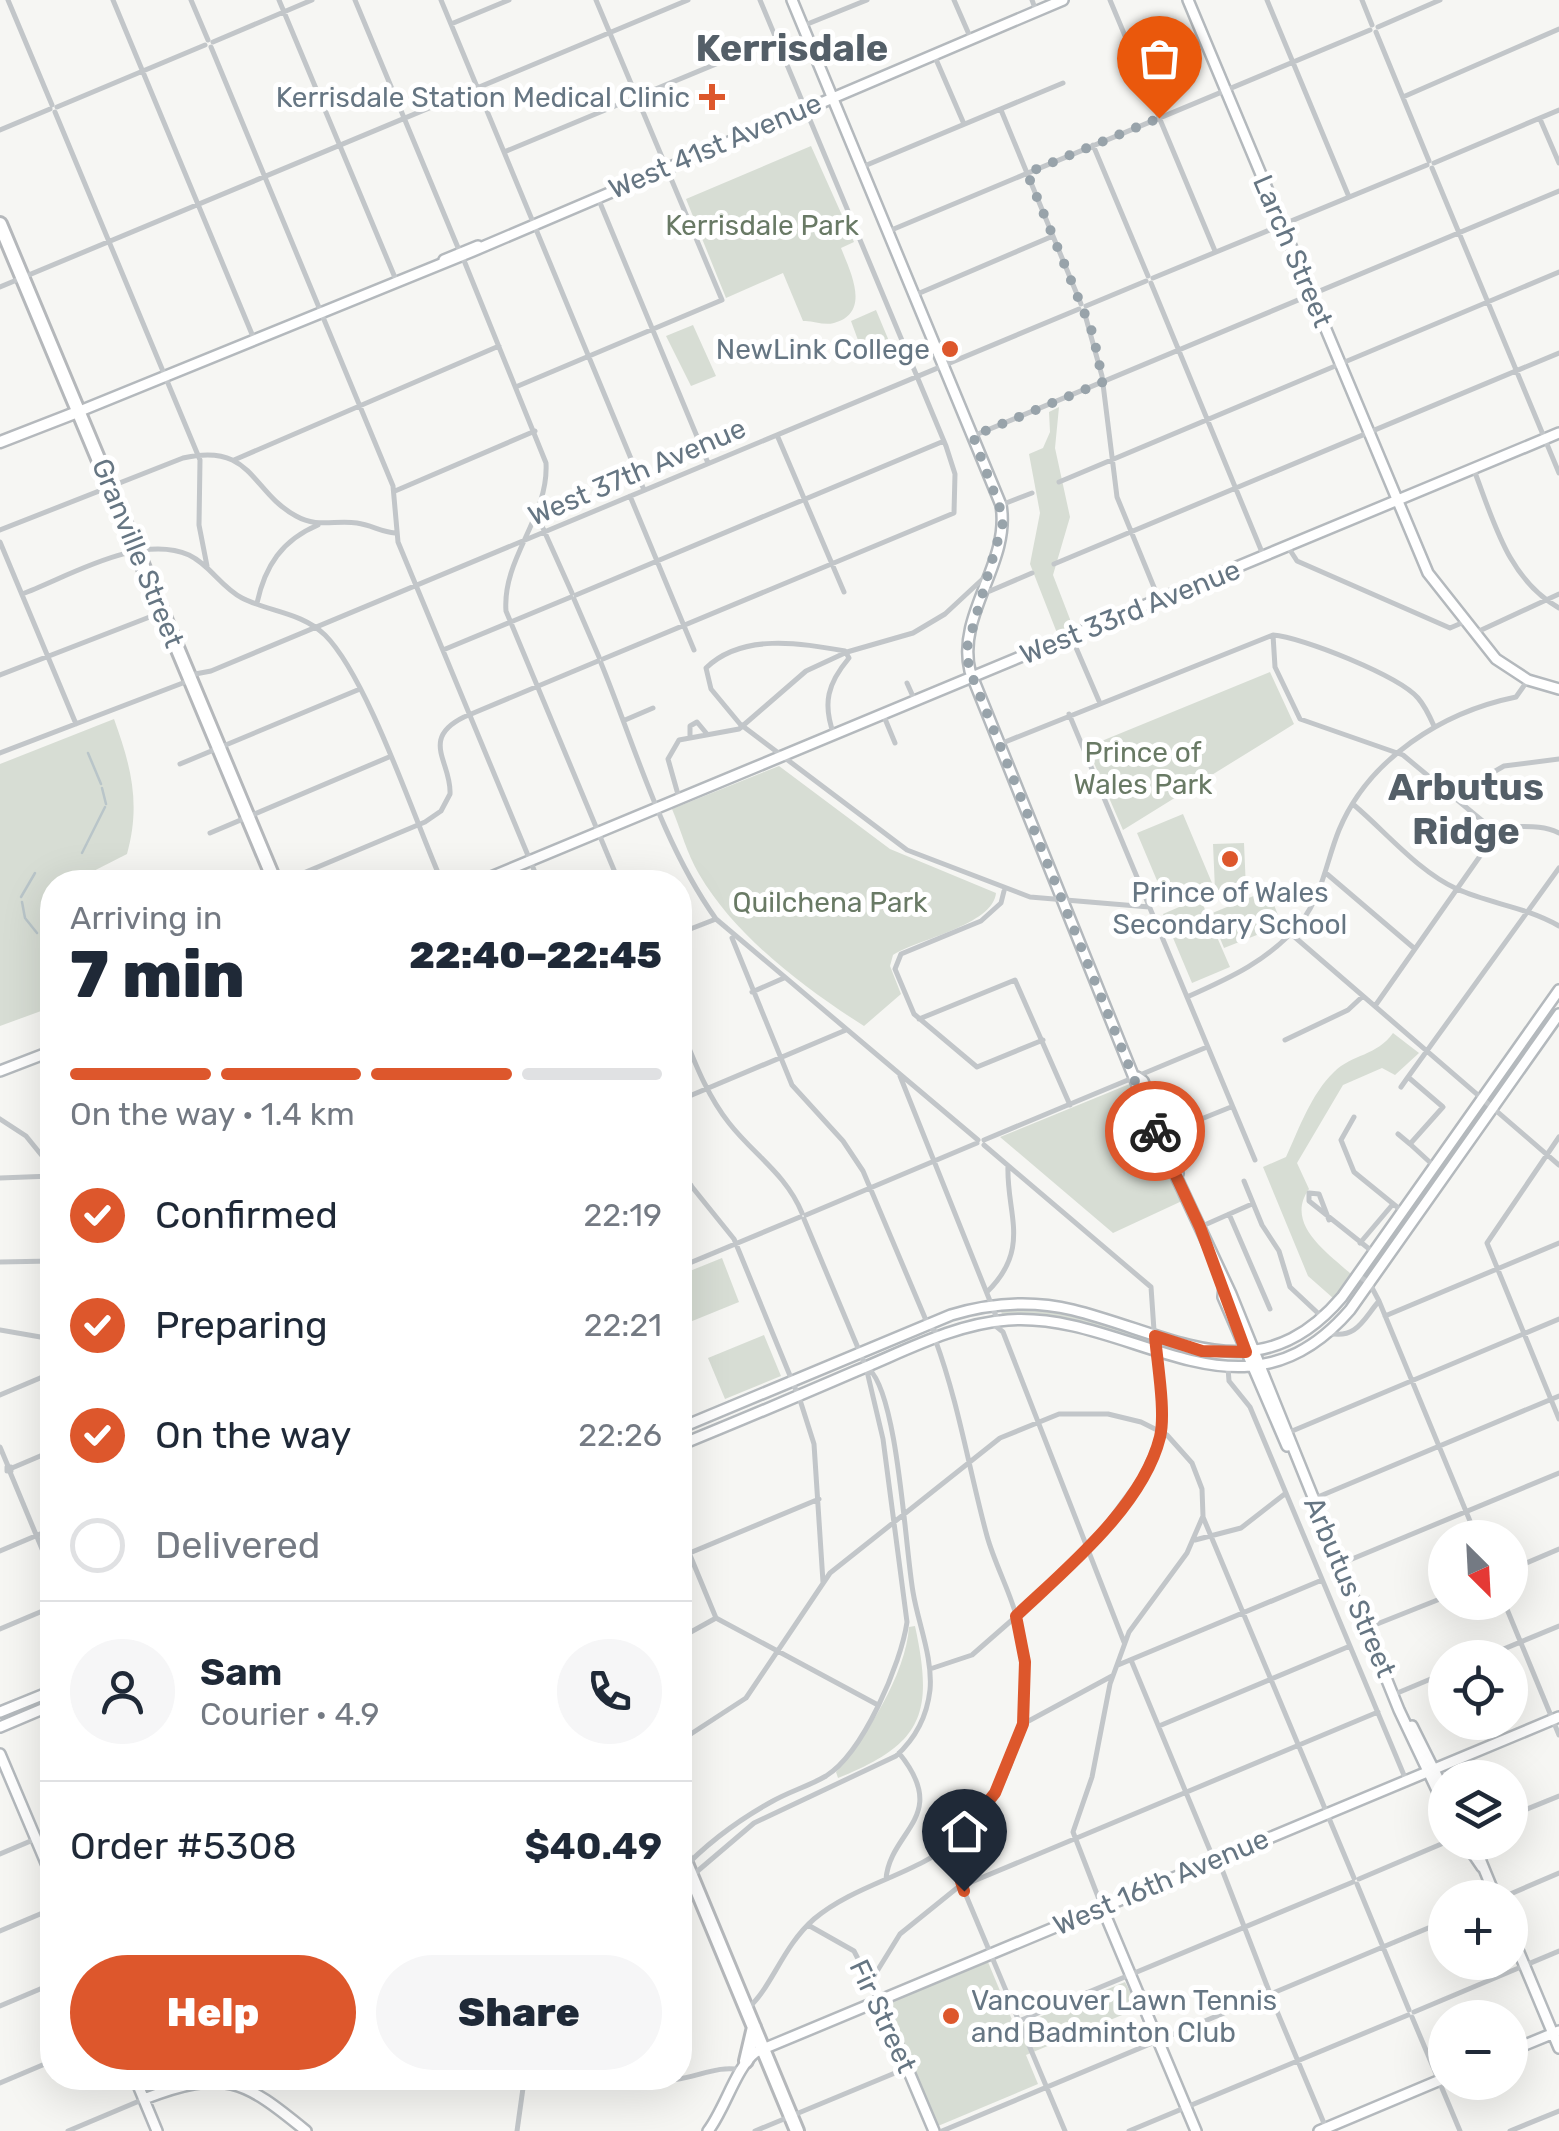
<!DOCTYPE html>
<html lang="en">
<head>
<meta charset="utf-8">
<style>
  body { margin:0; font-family:Rubik,sans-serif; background:#f6f6f7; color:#1f2937; height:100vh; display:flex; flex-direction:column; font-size:38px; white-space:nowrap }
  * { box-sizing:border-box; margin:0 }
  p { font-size:32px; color:#747a83 }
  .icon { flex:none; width:55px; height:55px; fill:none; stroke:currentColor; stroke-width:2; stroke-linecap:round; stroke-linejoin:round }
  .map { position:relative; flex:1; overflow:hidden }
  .sheet { position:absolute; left:40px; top:870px; width:652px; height:1220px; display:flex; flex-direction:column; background:#fff; border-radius:40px; box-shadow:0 10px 40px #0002 }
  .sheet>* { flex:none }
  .needle { width:65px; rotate:156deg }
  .tools { position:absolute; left:1428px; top:1520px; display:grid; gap:20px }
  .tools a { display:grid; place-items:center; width:100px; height:100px; border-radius:50%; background:#fff; box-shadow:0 10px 40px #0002; font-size:50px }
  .pin { position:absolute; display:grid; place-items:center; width:85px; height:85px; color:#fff; margin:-102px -42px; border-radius:50% 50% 50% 0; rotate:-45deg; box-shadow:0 0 10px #0007 }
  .pin .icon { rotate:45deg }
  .courier { position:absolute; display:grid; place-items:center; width:100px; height:100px; margin:-50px; border:8px solid #dd572c; border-radius:50%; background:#fff; color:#222; box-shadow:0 2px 12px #0007 }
  .headline em { font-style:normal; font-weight:800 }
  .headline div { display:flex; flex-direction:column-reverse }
  .headline { display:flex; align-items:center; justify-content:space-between; height:170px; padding:0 30px }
  h1 { font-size:65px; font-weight:800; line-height:75px }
  .bar { display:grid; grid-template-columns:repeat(4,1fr); gap:15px 10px; align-content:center; height:120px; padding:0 30px }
  .bar i { height:12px; border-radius:8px; background:#e0e1e3 }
  .bar .on { background:#dd572c }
  .bar p { grid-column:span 4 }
  .line { display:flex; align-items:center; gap:25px; padding:0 30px; border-top:2px solid #e0e1e3 }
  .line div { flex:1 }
  .round { display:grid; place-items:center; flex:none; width:105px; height:105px; border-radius:52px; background:#f6f6f7 }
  ol { padding:0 30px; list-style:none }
  li { display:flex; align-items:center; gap:30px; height:110px }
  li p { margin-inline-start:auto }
  li .icon { padding:10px; border-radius:50%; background:#dd572c; color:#fff; stroke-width:4 }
  li:last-child { color:#747a83 }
  li i { width:55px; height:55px; border:5px solid #e0e1e3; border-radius:50% }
  .primary-button { display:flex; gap:20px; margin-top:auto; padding:20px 30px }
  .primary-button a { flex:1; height:115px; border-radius:60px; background:#dd572c; color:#fff; font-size:40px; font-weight:800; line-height:115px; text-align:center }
  .primary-button a+a { background:#f6f6f7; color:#1f2937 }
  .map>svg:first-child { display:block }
  .green { fill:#d7ddd4 }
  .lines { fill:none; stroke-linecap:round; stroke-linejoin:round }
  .stream { stroke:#b9c5c9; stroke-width:2.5 }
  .secondary-casing { stroke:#b4b9bd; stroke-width:14 }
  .primary-casing { stroke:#b5b9bd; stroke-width:15 }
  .highway-casing { stroke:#b5b8bb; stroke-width:18 }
  .street { stroke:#c2c6c9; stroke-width:5 }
  .secondary { stroke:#fff; stroke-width:9 }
  .primary { stroke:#fff; stroke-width:10 }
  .highway { stroke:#fff; stroke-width:12 }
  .done { stroke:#98a3aa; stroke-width:10; stroke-dasharray:0 18 }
  .route { stroke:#dd572c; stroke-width:12 }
  .poi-dot { fill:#dd572c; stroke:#fff; stroke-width:4 }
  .labels { text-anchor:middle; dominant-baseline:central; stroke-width:10; stroke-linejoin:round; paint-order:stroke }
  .poi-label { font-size:28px; fill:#667683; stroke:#fff; text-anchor:end }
  .street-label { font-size:28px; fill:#667683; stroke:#fff }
  .park-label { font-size:28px; fill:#697a65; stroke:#fff }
  .district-label { font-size:38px; font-weight:bold; fill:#545f68; stroke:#fff }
</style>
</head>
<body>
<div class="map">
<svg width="1559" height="2131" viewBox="0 0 1559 2131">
  <rect width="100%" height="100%" fill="#f6f6f3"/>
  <path class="green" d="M811,146L854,242L841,248C850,271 872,313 834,323C823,326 813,320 803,321L783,273L726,298L686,199Z
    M876,310L899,365L862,351L851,321Z
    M693,325L716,376L691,386L666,336Z
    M1059,407L1055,448L1070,517L1053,575L1073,627L1057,633L1030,564L1040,513L1029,454L1043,448L1050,432L1049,412Z
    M1270,672L1294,724L1123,830L1087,747Z
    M114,719C131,766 141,804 127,854L72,882H52L48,921L52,927V1007L0,1026V764Z
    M779,766L890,849L996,893C993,925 918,939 893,955L890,966L901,994L864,1026C804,988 735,936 699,874C687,854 681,830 672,809Z
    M1183,814L1212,883L1166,902L1137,833Z
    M1244,843L1246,889L1215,890L1213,844Z
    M1268,890L1282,925L1224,948L1210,914Z
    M1200,898L1230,967L1192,983L1163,914Z
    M1393,1033L1419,1053L1395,1075L1382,1068L1343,1085L1297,1163L1309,1189C1284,1224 1328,1253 1351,1274L1333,1298L1308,1276L1263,1167L1286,1157C1299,1129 1311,1094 1334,1072C1352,1054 1377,1056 1393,1033Z
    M1132,1083L1182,1201L1113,1233L1000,1137Z
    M1486,1106L1488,1108L1370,1278L1365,1274L1370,1263L1473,1116Z
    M722,1258L739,1302L680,1326V1275Z
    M1033,1307L1071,1313L1151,1338L1153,1347L1078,1325L1003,1318L1000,1308Z
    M764,1335L781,1376L725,1399L708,1358Z
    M915,1626C934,1714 923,1744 838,1778L836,1772C866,1737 906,1674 909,1627Z
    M988,1962L1015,2027L1125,1982L1139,2008L1026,2055L1038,2084L938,2126L887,2004Z"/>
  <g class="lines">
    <path class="stream" d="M88,753L101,784
      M102,788L106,804
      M82,853L105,807
      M21,897L35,873
      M22,902L25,918L37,933"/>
    <defs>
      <path id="secondary" d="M792,0L1001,505C1011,563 956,614 970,671L1160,1142L1231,1294L1399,1710L1445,1807
        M1188,0L1428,573L1496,659L1528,680L1559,689
        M444,260L478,246
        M80,411L473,251L1063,0
        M479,882L1559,433
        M0,1071L52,1051
        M1137,1077L1143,1081L1177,1163L1178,1174
        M1224,1286L1223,1297L1287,1446
        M680,1428L951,1315C991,1303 1032,1300 1073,1310C1174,1335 1258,1396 1342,1297L1559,990
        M680,1445C739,1421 798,1396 856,1371C905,1351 954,1324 1008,1320C1132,1311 1241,1436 1350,1310L1559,1014
        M0,1712L52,1691
        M1412,1726L1445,1792
        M0,1727L52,1705
        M0,1754L52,1877
        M1465,1842L1482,1867
        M1473,1842L1496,1898
        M1102,1907L1196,2131
        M1510,1931L1559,2048
        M878,1999L934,2131
        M1510,2051L1559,2031
        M135,2078L157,2131
        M144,2099C224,2068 244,2080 306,2131
        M708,2131C725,2109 736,2067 756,2052L1559,1717
        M1319,2131L1445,2078"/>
      <path id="primary" d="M0,442L80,411"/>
      <path id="highway" d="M0,224L275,882
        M680,1849L797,2131
        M746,2061L754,2027"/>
    </defs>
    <use href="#secondary" class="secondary-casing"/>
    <use href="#primary" class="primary-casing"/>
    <use href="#highway" class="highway-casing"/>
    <path class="street" d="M8,0L52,105
      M113,0L254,339
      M191,0L208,40
      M279,0L396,280
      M355,0L459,250
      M441,0L644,490
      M954,0L971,39
      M1032,0L1036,11
      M1110,0L1215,251
      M1267,0L1349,197
      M1362,0L1372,25
      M451,24L509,0
      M805,25L867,0
      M1378,27L1440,0
      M1376,32L1429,161
      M213,42L312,0
      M211,47L393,486L398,542L539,882
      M935,57L964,124
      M1403,97L1559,29
      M57,107L205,45
      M1001,110L1081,304
      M55,112L200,460L199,525L207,566
      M1540,119L1559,163
      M0,130L50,109
      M1093,145L1148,276
      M504,152L776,39
      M1434,163L1559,110
      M862,167L1063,83
      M1432,168L1559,473
      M598,198L708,463
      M889,231L1370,30
      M463,258L546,463C549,517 502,558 506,611L619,882
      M1153,278L1427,165
      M1151,283L1264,557
      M0,287L688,0
      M915,295L1053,236
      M1086,306L1146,281
      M1084,311L1102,376L1117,497L1158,597
      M518,386L722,300L596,0
      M777,435L844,592
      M973,436L1559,191
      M234,460L499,346
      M1474,470C1494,522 1508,579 1559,608
      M1059,482L1559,272
      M395,491L535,431
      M630,496L694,650
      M1001,505L1032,493
      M537,515L572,593
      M0,530L183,458C253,442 250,491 296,516C317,528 334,520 357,523C371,525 382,532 395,533
      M0,542L76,724
      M1288,547L1297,561L1450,628L1464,622
      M1054,564L1559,353
      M984,588L990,591L1032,573
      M22,594C68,577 139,533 189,555C210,565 221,587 242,598C269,612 301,612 325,635C368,678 415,821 442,882
      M576,595L944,441
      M574,599L599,657
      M257,603C265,566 282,540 318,525
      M1477,632L1559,594
      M1273,635L1275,667L1300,719L1403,755L1485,823C1510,831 1535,821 1559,833
      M1071,636L1099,701
      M443,650L571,597
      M603,659L954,513L955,474L946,446L760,0
      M601,663C636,749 662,843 716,919L978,1140
      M0,675L160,613
      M190,675L211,671L1079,309
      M907,683L915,701
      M883,714L895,743
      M1069,714L1255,1160
      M625,720L653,708
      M834,735C822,703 828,683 849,658L845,651C800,643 742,633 706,668L711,689L740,724L907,850L1030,897L1149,907
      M690,736V726L697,722L707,734
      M1000,744L1273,635C1302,637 1399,676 1418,698C1425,706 1430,717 1434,726
      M0,753L188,681
      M180,764L360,689
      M1452,796L1504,766L1559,759
      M679,798L668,759L679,740L739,729L806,671L847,652L913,633L945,614L987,575
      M1354,805C1387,833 1418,871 1457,889C1491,904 1526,907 1559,926
      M210,833L389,757
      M1327,874L1415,949
      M282,882L425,822L441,811L450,794C452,763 419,739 464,717L598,661
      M1004,891L1001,903L981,921L901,954L895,969L914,1014L977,1067L1043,1040
      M680,933L716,919
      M1290,933L1559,1165
      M732,938L792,1085L843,1141L863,1171L928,1325L939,1335
      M752,992L784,978
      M1187,997C1230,978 1270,960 1301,922C1323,894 1326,862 1339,830C1369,758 1443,712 1516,697L1528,680
      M1375,1006L1499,829
      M919,1019L1015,980L1070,1105
      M680,1026C694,1060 706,1094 729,1123C754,1155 786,1174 802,1213
      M1285,1040L1348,1010L1363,996
      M900,1076L998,1321
      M1401,1087L1408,1077
      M680,1100L846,1030
      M1354,1117L1341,1140L1354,1172L1402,1211
      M0,1119L26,1136L52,1168
      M1164,1134L1231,1107
      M1398,1134L1410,1144
      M1559,1137L1487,1243L1559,1419
      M984,1140L1207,1047
      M1434,1166L1410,1144L1443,1107L1408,1077L1559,868
      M680,1172L734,1239L800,1400L814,1444L823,1582
      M0,1178L52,1176
      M1244,1181L1262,1225L1279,1251L1290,1287L1321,1316
      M680,1190L691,1185
      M1229,1214L1270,1309
      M806,1215L977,1143
      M1329,1220L1319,1194L1309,1193V1201L1373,1252
      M1200,1227L1252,1204
      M1360,1243L1393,1204
      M0,1262L52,1261
      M680,1267L800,1217
      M1358,1275L1370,1284L1379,1301L1477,1538
      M987,1292C1032,1248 1006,1213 1008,1166
      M1385,1316L1559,1243
      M992,1323L1003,1332L1124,1642
      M0,1330L52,1339
      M1328,1333C1357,1340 1364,1318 1379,1301
      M1228,1368L1229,1381L1250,1407L1406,1780
      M0,1395L52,1373
      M1285,1434L1559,1319
      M0,1447L8,1466
      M7,1467H11V1471H7Z
      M12,1468L52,1451
      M10,1472L52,1573
      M1313,1499L1559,1396
      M1203,1517L1354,1878
      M680,1531L716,1618L878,1705
      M1195,1540L1241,1528L1286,1493
      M0,1551L52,1529
      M680,1557L819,1499
      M1340,1564L1559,1473
      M1510,1570L1559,1549
      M1504,1602L1559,1735
      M1367,1628L1445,1597
      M0,1629L52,1607
      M680,1638L716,1618
      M1482,1658L1559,1626
      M1131,1660L1214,1860
      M1118,1665L1322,1580
      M930,1669L972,1655L1012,1620L1090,1546L1140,1478L1161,1432L1151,1287L984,1145
      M1395,1694L1445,1673
      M1023,1724L1112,1676
      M1159,1726L1350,1646
      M680,1741L746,1698L830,1573L1000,1438L1059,1414H1108L1141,1422L1167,1435L1192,1463L1202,1489L1203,1516L1187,1553L1129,1632L1110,1684L1092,1777L1073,1832L1102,1907
      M1510,1816L1559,1796
      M958,1839L960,1881L1065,2131
      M0,1854L52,1832
      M1218,1859L1269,1991
      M680,1872C706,1844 737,1821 771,1802C788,1792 809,1786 826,1776C863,1753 901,1664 907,1622L883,1439L866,1367L804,1219
      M886,1879C890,1830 951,1817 899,1753
      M1359,1879L1446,1842
      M1357,1884L1409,2010
      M680,1886L754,1823L896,1756C916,1738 927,1716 930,1690C933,1658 918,1623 913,1592C905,1546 898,1396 869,1369
      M1501,1898L1559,1873
      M808,1925L854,1951L878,1998
      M0,1931L52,1909
      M871,1981L900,1934L957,1888L1378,1712
      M1273,1993L1445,1921
      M1271,1997L1326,2128
      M0,2006L52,1984
      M747,2009C772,1988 782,1947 814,1919C857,1883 917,1875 959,1838C1020,1786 1037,1696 1018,1622C1011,1593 995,1565 987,1536C969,1470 959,1404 935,1339
      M1414,2012L1559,1951
      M1412,2017L1460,2131
      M1019,2021L1353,1882
      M511,2078H551
      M649,2078C684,2087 712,2063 741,2070
      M0,2083L52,2061
      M68,2131L144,2099
      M517,2131L524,2081
      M755,2131L907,2068
      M942,2131L1267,1995
      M1129,2131L1408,2015
      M1510,2131L1559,2111"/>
    <use href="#secondary" class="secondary"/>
    <use href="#primary" class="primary"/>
    <use href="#highway" class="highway"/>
  </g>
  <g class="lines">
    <path class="done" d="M1155,1131L970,671L966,651L1004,519L973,436L1103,382L1093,334L1027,173L1159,118"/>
    <path class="route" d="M964,1891L958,1872V1839L995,1793L1023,1724L1025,1662L1016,1616C1066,1569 1143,1506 1160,1437C1166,1412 1157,1362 1155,1336L1202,1351L1246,1352L1200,1227L1155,1131"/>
  </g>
  <g class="poi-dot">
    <path d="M707 82h10v10h10v10h-10v10h-10v-10h-10v-10h10z"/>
    <circle cx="950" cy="349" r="10"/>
    <circle cx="1230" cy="859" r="10"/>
    <circle cx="951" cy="2016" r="10"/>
  </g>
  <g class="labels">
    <g class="poi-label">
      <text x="690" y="97">Kerrisdale Station Medical Clinic</text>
      <text x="930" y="349">NewLink College</text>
      <text x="1230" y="892" text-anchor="middle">Prince of Wales<tspan x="1230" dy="32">Secondary School</tspan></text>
      <text x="971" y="2000" text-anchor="start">Vancouver Lawn Tennis<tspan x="971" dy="32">and Badminton Club</tspan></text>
    </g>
    <g class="street-label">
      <text transform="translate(715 146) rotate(-23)">West 41st Avenue</text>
      <text transform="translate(1293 251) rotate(67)">Larch Street</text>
      <text transform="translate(637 472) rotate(-23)">West 37th Avenue</text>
      <text transform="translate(138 553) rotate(68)">Granville Street</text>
      <text transform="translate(1130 612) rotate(-22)">West 33rd Avenue</text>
      <text transform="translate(1350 1587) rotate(67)">Arbutus Street</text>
      <text transform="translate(1161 1882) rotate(-23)">West 16th Avenue</text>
      <text transform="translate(883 2016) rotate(65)">Fir Street</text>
    </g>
    <g class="park-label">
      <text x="762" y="225">Kerrisdale Park</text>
      <text x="1143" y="752">Prince of<tspan x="1143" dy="32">Wales Park</tspan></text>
      <text x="830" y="902">Quilchena Park</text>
    </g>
    <g class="district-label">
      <text x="792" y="48">Kerrisdale</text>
      <text x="1466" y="787">Arbutus<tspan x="1466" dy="44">Ridge</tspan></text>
    </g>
  </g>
</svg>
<div class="tools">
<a><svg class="needle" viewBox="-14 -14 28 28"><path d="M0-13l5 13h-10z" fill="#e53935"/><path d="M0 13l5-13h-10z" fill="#747a83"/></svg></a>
<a><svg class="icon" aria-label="locate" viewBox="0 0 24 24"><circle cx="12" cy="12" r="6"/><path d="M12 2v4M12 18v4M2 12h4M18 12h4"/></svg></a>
<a><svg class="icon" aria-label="layers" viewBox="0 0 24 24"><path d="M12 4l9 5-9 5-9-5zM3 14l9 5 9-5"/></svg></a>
<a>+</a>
<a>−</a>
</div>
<div class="pin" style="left:1159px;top:118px;background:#ea580c"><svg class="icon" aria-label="bag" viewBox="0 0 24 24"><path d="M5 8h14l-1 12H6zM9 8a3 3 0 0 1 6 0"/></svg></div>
<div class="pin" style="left:964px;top:1891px;background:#1f2937"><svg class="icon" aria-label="home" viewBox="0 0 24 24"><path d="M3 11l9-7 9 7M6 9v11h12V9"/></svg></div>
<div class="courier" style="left:1155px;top:1131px"><svg class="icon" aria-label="bike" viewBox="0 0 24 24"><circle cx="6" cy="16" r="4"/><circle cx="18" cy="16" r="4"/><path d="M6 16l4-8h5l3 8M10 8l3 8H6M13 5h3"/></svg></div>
<section class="sheet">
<div class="headline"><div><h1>7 min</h1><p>Arriving in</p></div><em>22:40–22:45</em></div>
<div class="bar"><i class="on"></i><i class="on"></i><i class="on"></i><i></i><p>On the way · 1.4 km</p></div>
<ol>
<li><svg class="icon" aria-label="check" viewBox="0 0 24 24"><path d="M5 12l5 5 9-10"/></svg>Confirmed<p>22:19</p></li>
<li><svg class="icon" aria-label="check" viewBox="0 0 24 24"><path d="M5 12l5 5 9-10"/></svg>Preparing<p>22:21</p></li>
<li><svg class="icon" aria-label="check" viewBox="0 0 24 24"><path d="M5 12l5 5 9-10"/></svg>On the way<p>22:26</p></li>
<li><i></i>Delivered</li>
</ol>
<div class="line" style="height:180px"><a class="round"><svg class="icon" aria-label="person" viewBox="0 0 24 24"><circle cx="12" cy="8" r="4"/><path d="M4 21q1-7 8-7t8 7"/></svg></a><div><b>Sam</b><p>Courier · 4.9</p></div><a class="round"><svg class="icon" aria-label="phone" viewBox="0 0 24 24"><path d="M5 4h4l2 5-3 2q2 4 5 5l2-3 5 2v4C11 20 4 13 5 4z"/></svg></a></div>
<div class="line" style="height:130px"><div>Order #5308</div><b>$40.49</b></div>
<div class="primary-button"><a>Help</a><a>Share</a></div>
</section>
</div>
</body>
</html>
